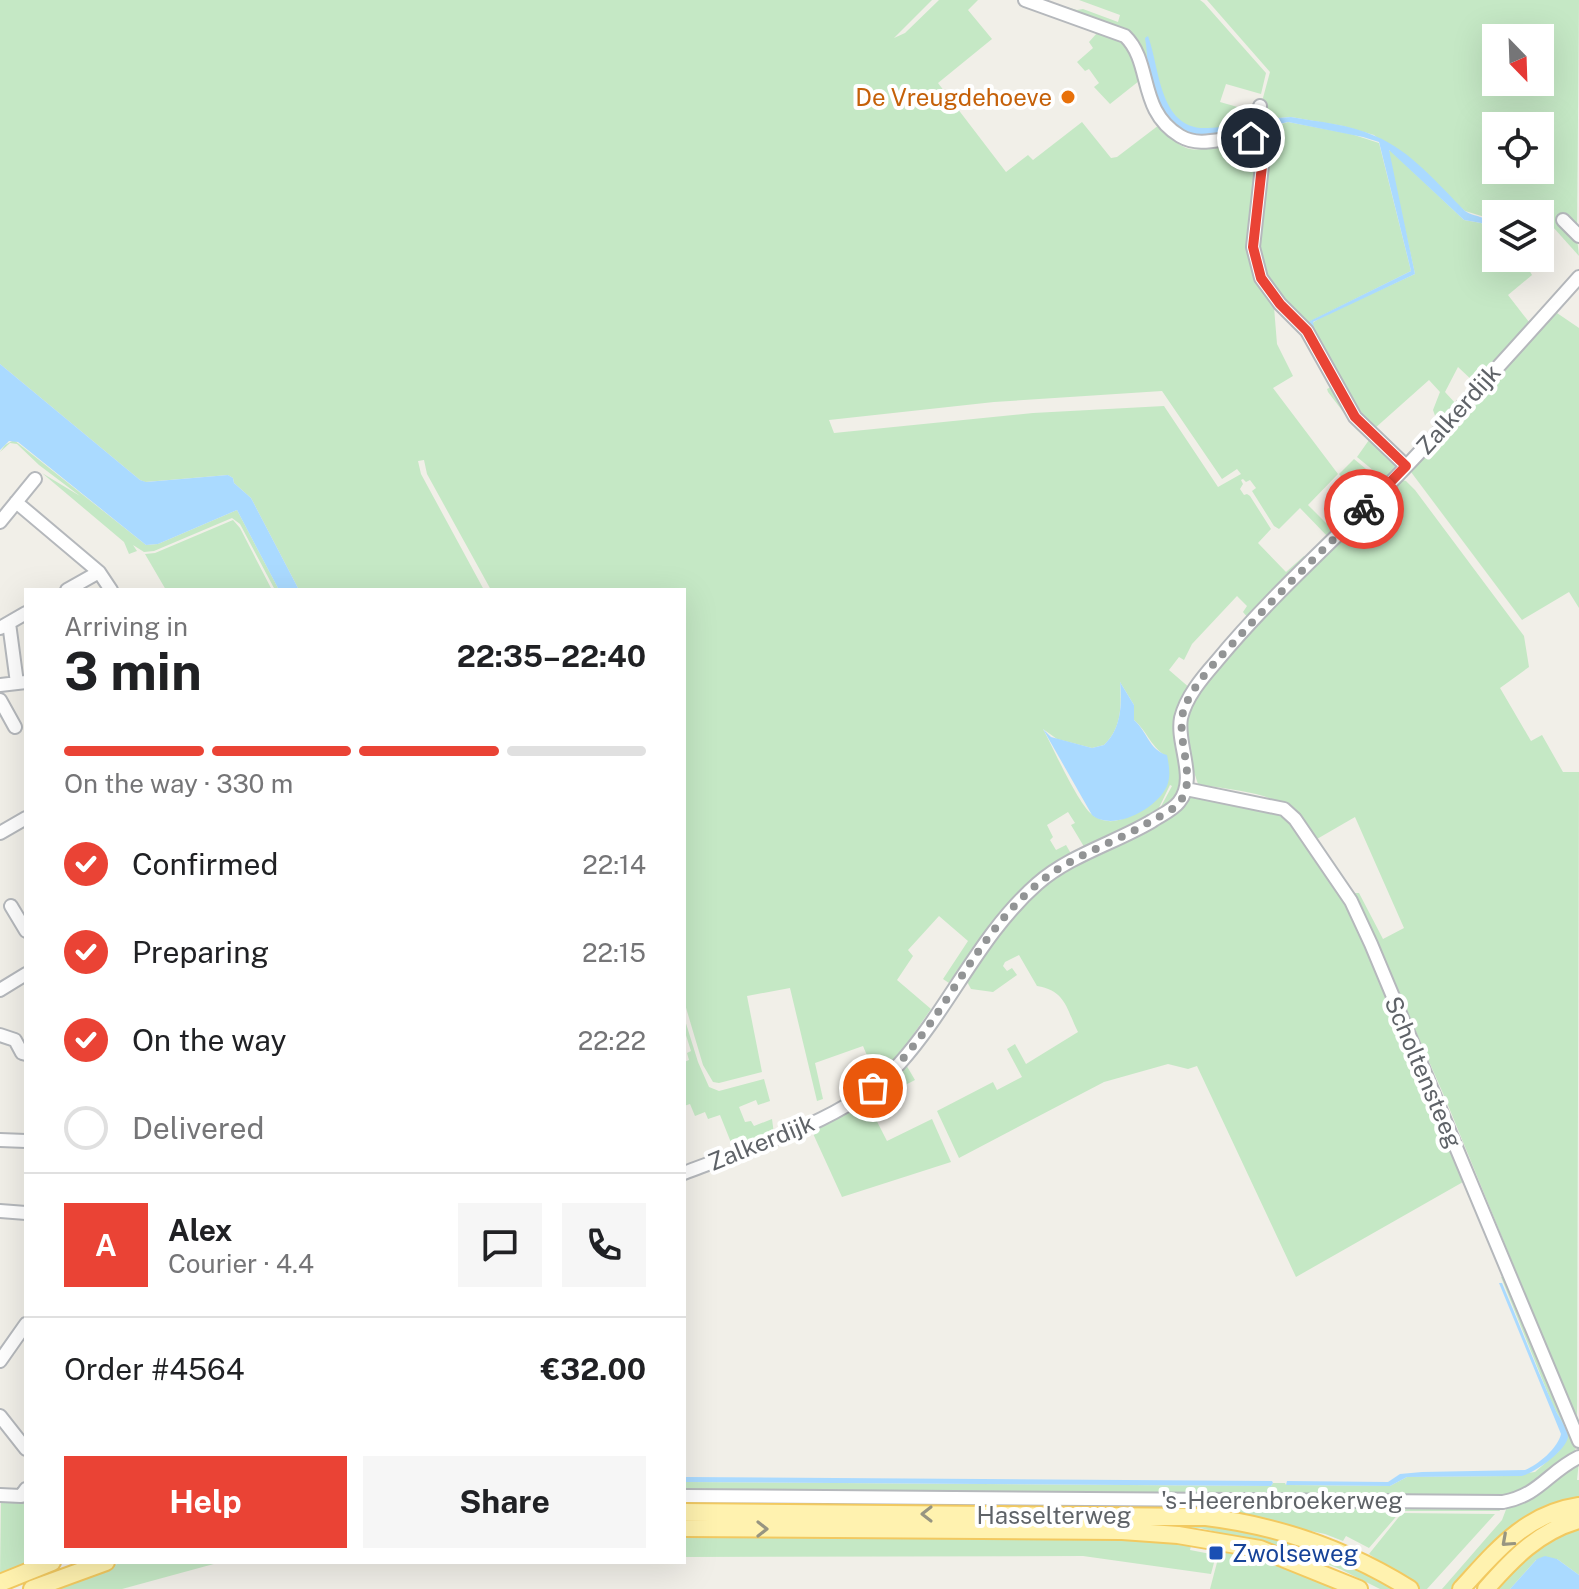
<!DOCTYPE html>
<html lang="en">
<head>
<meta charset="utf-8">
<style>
  body { margin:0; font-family:"Public Sans",sans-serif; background:#f6f6f6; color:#202124; height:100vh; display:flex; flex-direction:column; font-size:30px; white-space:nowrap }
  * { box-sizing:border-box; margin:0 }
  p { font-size:26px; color:#757577 }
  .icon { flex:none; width:44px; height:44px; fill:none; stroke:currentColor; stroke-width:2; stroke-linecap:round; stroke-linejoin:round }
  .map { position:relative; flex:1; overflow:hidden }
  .sheet { position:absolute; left:24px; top:588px; width:662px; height:976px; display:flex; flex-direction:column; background:#fff; border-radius:0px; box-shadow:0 8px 32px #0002 }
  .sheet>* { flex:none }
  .needle { width:52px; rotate:157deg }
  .tools { position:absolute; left:1482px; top:24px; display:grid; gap:16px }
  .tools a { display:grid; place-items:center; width:72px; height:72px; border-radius:0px; background:#fff; box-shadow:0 8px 32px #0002; font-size:40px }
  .pin { position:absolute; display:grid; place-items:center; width:68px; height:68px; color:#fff; margin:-34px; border:4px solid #fff; border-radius:50%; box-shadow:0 2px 8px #0007 }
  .courier { position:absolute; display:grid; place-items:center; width:80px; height:80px; margin:-40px; border:6px solid #ea4335; border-radius:50%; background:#fff; color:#222; box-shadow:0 2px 10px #0007 }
  .head em { font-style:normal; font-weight:700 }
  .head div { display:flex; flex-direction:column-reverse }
  .head { display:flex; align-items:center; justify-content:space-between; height:136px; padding:0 40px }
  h1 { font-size:52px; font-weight:700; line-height:60px }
  .bar { display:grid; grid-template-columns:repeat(4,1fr); gap:12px 8px; align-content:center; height:96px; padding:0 40px }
  .bar i { height:10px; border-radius:6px; background:#e0e0e0 }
  .bar .selected { background:#ea4335 }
  .bar p { grid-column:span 4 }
  .line { display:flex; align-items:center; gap:20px; padding:0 40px; border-top:2px solid #e0e0e0 }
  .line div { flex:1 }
  .round { display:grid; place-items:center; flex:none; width:84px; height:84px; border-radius:0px; background:#f6f6f6 }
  ol { padding:0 40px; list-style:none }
  li { display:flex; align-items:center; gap:24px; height:88px }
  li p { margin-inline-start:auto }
  li .icon { padding:8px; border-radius:50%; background:#ea4335; color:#fff; stroke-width:4 }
  li:last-child { color:#757577 }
  li i { width:44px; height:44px; border:4px solid #e0e0e0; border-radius:50% }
  .primary-button { display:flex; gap:16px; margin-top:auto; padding:16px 40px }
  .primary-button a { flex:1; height:92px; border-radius:0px; background:#ea4335; color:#fff; font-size:32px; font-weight:700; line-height:92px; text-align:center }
  .primary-button a+a { background:#f6f6f6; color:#202124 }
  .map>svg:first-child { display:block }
  .green { fill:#c5e8c5; fill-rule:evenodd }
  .water { fill:#aadaff }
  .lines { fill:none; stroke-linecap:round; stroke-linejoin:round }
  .minor-casing { stroke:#b5b8bc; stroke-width:16 }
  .major-casing { stroke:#f2c960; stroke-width:20 }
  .minor { stroke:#fff; stroke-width:12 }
  .major { stroke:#fff2af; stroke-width:16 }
  .oneway { stroke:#979581 }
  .done { stroke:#929495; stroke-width:8; stroke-dasharray:0 14.4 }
  .route { stroke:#ea4335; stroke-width:10 }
  .food-dot { fill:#e8710a; stroke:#fff; stroke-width:3 }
  .transit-dot { fill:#1a4fb4; stroke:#fff; stroke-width:3 }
  .labels { text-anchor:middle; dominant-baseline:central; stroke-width:8; stroke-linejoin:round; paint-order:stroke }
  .food-label { font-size:24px; fill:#c56008; stroke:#fff; text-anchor:end }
  .street-label { font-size:24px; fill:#5f6368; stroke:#fff }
  .transit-label { font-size:24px; fill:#164399; stroke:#fff; text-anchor:start }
</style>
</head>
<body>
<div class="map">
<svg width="1579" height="1589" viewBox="0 0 1579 1589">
  <rect width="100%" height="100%" fill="#f1efe8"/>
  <path class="green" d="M0,0H932L894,38L905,33L939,0H978L968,10L992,39L938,83L1006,172L1028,155L1033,160L1082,122L1111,158L1117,157L1159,125C1166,132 1175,143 1184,147C1205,157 1238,133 1255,150L1256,162L1247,253L1253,272L1274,307L1277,344L1293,376L1273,388L1338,474L1308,505L1335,532L1329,538L1300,508L1279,529L1274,526L1252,491L1256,488L1250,480L1246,482L1243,479L1241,480L1243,484L1240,489L1244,495L1247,494L1250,496L1271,529L1258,543L1286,572L1304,556L1307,558L1249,619L1243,612L1247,606L1237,596L1192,644L1184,660L1179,657L1169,670L1191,689L1186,697L1184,783L1174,802L1158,812L1172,786L1170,785L1155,816L1086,850L1071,825L1075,823L1068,812L1047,825L1053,837L1050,840L1056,850L1066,845L1073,857C1018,877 981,936 949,983L943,979L968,941L939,916L908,950L913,956L897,980L931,1009L899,1055L877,1079L863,1046L815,1063L823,1099L817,1101L790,988L747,996L762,1072L719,1083L713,1082L703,1065L684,1001V590H491L427,474L424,460L418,461L421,474L484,590H299L251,498L234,483L233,478L228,475L145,482L140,480L0,364ZM1162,391L1222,479L1237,469L1241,474L1218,487L1164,406L1033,413L834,433L829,420L994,402ZM1120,682L1134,705V720C1147,731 1150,745 1164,755L1125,818C1114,822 1105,823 1094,816C1079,807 1053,747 1043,729L1057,739L1092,748L1104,745C1123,727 1121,703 1120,682Z
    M1041,0L1077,10L1083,9L1118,22L1120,15L1079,0H1200L1204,3L1266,73L1261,94L1226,84L1220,102L1255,112L1248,134L1186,136L1164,118L1136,42Z
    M1207,0H1579L1577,238L1579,256L1544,217L1540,219V214H1496V225L1488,218L1465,211L1374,135L1343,126L1291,117L1278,118L1263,126L1265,129L1288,122L1351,134L1379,143L1411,271L1307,323L1282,300L1261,271L1258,239L1267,163L1254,131L1270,72ZM1496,38H1540V82H1496ZM1496,126H1540V170H1496Z
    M1104,30L1129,44L1139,81L1110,104L1094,87L1099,83L1089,69L1085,71L1077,62L1093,48L1089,42L1097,33Z
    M1390,150L1464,220L1481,223L1496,234V258H1522L1532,275L1508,295L1529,322L1475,383L1458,367L1445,392L1456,404L1438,424L1433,410L1440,392L1429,380L1374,429L1347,393L1311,324L1323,316L1415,274L1388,152Z
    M1557,313L1579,328V608L1569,592L1522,620L1408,468L1548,315Z
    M1333,386L1399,465L1398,470L1385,480L1357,457L1369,440L1357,430L1328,392L1327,389Z
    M14,440L146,545L158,544L237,510L279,590H275L240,524L232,518L154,551L144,552L133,545L137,551L129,554L124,542L42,473L80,496L39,465L17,444L10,443L0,452L5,445Z
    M1354,459L1383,483L1365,505L1339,474Z
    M1399,479L1406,481L1415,490L1524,636L1529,667L1500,688L1531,741L1542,735L1563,772H1579L1577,1420L1445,1098L1382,954L1352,893H1359L1383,939L1404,928L1355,817L1317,839C1285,790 1252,794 1198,784L1184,742V714L1195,694L1232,648Z
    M233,520L240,528L272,590H166L145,554L155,553Z
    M1195,795L1257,804L1292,819L1345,899L1380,973L1377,975L1463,1182L1296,1277L1197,1066L1188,1069L1168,1064L1104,1082L959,1158L937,1111L993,1082L997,1090L1022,1077L1007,1049L1015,1044L1026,1064L1078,1032C1066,1008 1066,991 1037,986L1019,955L1005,962L1003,966L1007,971L1012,968L1017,975L993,992L971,989L965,978L999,931L1036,888Z
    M684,1017L698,1062L709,1087L719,1091L764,1079L770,1101L758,1105L756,1100L739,1107L745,1122L751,1121L754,1126L772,1119L774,1134L734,1150L720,1115L708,1119L705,1112L695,1116L690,1104L684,1106V1062L689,1060L687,1053L691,1051L684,1029Z
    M905,1063L915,1080L868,1104L887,1141L932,1119L951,1162L842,1197L810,1127Z
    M1501,1277H1506L1577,1445C1571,1468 1529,1489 1508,1497L684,1493V1482L1271,1486L1273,1483H1285L1286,1485L1390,1486L1407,1477L1506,1476L1535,1472L1559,1451L1567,1431L1553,1406Z
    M1579,1461L1577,1480H1579V1502C1565,1505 1549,1507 1536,1512C1501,1525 1477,1563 1453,1589H1442L1502,1520L1507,1507Z
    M1,1499L26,1500V1562H36L0,1577Z
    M684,1500L1498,1507L1500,1511H1401L1369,1548L1346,1536L1343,1541L1325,1534L1264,1521L684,1508Z
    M1402,1513L1494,1514H1495L1427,1589H1420L1369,1554Z
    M684,1517L1211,1522C1280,1531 1343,1552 1402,1589H1380L1340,1569L1288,1549L1200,1528L684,1524Z
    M1579,1523V1575L1557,1559L1536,1560L1510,1589H1490L1511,1565Z
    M684,1533L1127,1537L1191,1546L1190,1550L1216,1555L1211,1574L1083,1556L684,1557Z
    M1220,1551L1280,1566L1339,1589H1210Z
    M123,1562H221L122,1589H44Z"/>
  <path class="water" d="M1148,36C1160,68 1159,131 1208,128C1219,128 1229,125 1240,123L1242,127C1232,134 1217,136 1206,136C1173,135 1152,99 1148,70C1147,59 1147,49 1145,38Z
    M1291,117C1319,122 1349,124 1375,136C1410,150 1439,185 1465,211C1476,218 1484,215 1496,225V234L1481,223L1464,220L1389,150L1415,274L1313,322L1316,336L1308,322L1411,271L1379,142L1363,137L1288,122L1263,128L1278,118Z
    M0,364L140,480L146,482L228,475L233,478L234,483L251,498L299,590H279L237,510L158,544L146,545L18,442L9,441L0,450Z
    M1120,682L1134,705V720C1147,731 1149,750 1167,755C1169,765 1171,776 1167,786C1157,809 1113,832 1092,815L1043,729L1051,737L1092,748L1104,745C1122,729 1122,701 1120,682Z
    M1499,1283H1502C1520,1325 1536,1368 1555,1409C1558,1416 1568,1429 1568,1437C1566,1451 1534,1473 1522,1476L1407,1477L1390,1486L1286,1485L1287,1481L1388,1482L1400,1474L1422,1472L1525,1470C1538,1465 1558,1448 1561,1434Z
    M684,1477L1272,1481L1273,1483L1271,1486L684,1482Z
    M1545,1556L1557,1559L1579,1575V1589H1510L1537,1559Z"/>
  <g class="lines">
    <defs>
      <path id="minor" d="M1025,0L1125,36C1153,63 1137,110 1180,136C1207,152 1236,128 1258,142L1263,157L1253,247L1261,278L1280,304L1307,331L1355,417L1406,466
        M1251,138L1260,106
        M1563,220L1579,236
        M16,502L99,572L111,590
        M0,522L35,479
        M67,590L99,572
        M9,623L17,683
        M0,628L26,613
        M0,685L26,682
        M0,700L15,727
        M1186,789L1284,809L1295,819L1351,901L1371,944L1579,1441
        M0,833L26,818
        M11,906L26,931
        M0,990L26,974
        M0,1035L15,1040L22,1053L26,1054
        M0,1140L26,1141
        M684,1173C755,1145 848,1121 900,1063C950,1007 980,934 1037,884C1070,855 1115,843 1152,821C1161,815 1173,810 1179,802C1198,779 1176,744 1181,718C1186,697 1202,678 1216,662C1272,594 1339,536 1400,473C1461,409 1520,343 1579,277
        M0,1211L26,1213
        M0,1361L26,1324
        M0,1416L26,1449
        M0,1495L21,1496L26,1489
        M684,1496L1503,1502C1540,1495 1548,1472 1579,1457"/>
      <path id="major" d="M684,1512L1206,1517C1280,1526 1346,1549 1410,1589
        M684,1528L1122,1531L1178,1535L1260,1549L1359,1589
        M0,1583L52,1562
        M32,1589L106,1562
        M1461,1589C1496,1551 1525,1514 1579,1506
        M1486,1589C1512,1559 1539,1531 1579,1520"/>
    </defs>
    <use href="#minor" class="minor-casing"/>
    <use href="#major" class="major-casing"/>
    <use href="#minor" class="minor"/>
    <use href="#major" class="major"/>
  </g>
  <defs><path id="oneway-chevron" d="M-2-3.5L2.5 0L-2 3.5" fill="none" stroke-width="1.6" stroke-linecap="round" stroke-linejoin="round" transform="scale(2)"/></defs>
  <g class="oneway">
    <use href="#oneway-chevron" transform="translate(927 1514) rotate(-180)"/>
    <use href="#oneway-chevron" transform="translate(762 1529)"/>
    <use href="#oneway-chevron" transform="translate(1507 1541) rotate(138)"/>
  </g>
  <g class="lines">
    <path class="done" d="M873,1088C942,1031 970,938 1040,882C1073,855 1115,843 1151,821C1161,816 1174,810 1181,800C1198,776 1173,736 1185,706C1196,681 1218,659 1237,639C1277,594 1321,552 1364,509"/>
    <path class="route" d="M1251,138L1260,145L1263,157L1253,247L1261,278L1280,304L1307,331L1355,417L1406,466L1364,509"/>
  </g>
  <circle class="food-dot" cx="1068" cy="97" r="8"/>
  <rect class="transit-dot" x="1208" y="1545" width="16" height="16" rx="4"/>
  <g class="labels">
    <g class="food-label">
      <text x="1052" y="97">De Vreugdehoeve</text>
    </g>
    <g class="street-label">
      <text transform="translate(1458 409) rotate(-48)">Zalkerdijk</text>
      <text transform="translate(1424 1072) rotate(67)">Scholtensteeg</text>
      <text transform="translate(761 1142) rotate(-22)">Zalkerdijk</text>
      <text x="1282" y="1500">'s-Heerenbroekerweg</text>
      <text x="1054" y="1515">Hasselterweg</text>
    </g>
    <g class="transit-label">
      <text x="1232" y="1553">Zwolseweg</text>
    </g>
  </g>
</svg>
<div class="tools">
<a><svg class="needle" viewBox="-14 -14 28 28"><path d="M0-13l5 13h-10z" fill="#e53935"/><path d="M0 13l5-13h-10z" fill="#757577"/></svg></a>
<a><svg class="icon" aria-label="locate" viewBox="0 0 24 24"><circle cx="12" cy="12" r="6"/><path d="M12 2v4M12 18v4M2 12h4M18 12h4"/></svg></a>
<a><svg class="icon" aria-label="layers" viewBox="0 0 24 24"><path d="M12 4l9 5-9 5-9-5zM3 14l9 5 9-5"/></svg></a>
</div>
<div class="pin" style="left:873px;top:1088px;background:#ea580c"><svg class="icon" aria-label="bag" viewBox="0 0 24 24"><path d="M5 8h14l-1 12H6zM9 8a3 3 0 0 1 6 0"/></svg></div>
<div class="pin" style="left:1251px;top:138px;background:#1f2937"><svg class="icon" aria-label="home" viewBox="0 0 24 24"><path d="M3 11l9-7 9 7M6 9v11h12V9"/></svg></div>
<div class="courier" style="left:1364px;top:509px"><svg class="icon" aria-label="bike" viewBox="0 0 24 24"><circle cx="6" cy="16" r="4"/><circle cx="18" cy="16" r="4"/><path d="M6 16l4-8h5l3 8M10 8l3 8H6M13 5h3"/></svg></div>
<section class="sheet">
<div class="head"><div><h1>3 min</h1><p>Arriving in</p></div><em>22:35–22:40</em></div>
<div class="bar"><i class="selected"></i><i class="selected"></i><i class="selected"></i><i></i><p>On the way · 330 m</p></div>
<ol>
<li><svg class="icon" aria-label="check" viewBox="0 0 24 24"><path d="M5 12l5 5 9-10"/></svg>Confirmed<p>22:14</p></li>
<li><svg class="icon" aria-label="check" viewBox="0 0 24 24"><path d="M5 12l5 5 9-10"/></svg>Preparing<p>22:15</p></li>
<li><svg class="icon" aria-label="check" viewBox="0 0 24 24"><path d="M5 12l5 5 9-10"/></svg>On the way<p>22:22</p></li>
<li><i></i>Delivered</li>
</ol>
<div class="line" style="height:144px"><b class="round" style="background:#ea4335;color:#fff">A</b><div><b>Alex</b><p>Courier · 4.4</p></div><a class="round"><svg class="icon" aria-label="chat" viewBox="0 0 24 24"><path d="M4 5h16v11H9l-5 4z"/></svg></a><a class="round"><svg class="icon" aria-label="phone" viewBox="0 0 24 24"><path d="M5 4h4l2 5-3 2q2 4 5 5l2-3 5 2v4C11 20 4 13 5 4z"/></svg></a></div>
<div class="line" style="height:104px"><div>Order #4564</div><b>€32.00</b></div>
<div class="primary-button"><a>Help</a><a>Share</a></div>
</section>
</div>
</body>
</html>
